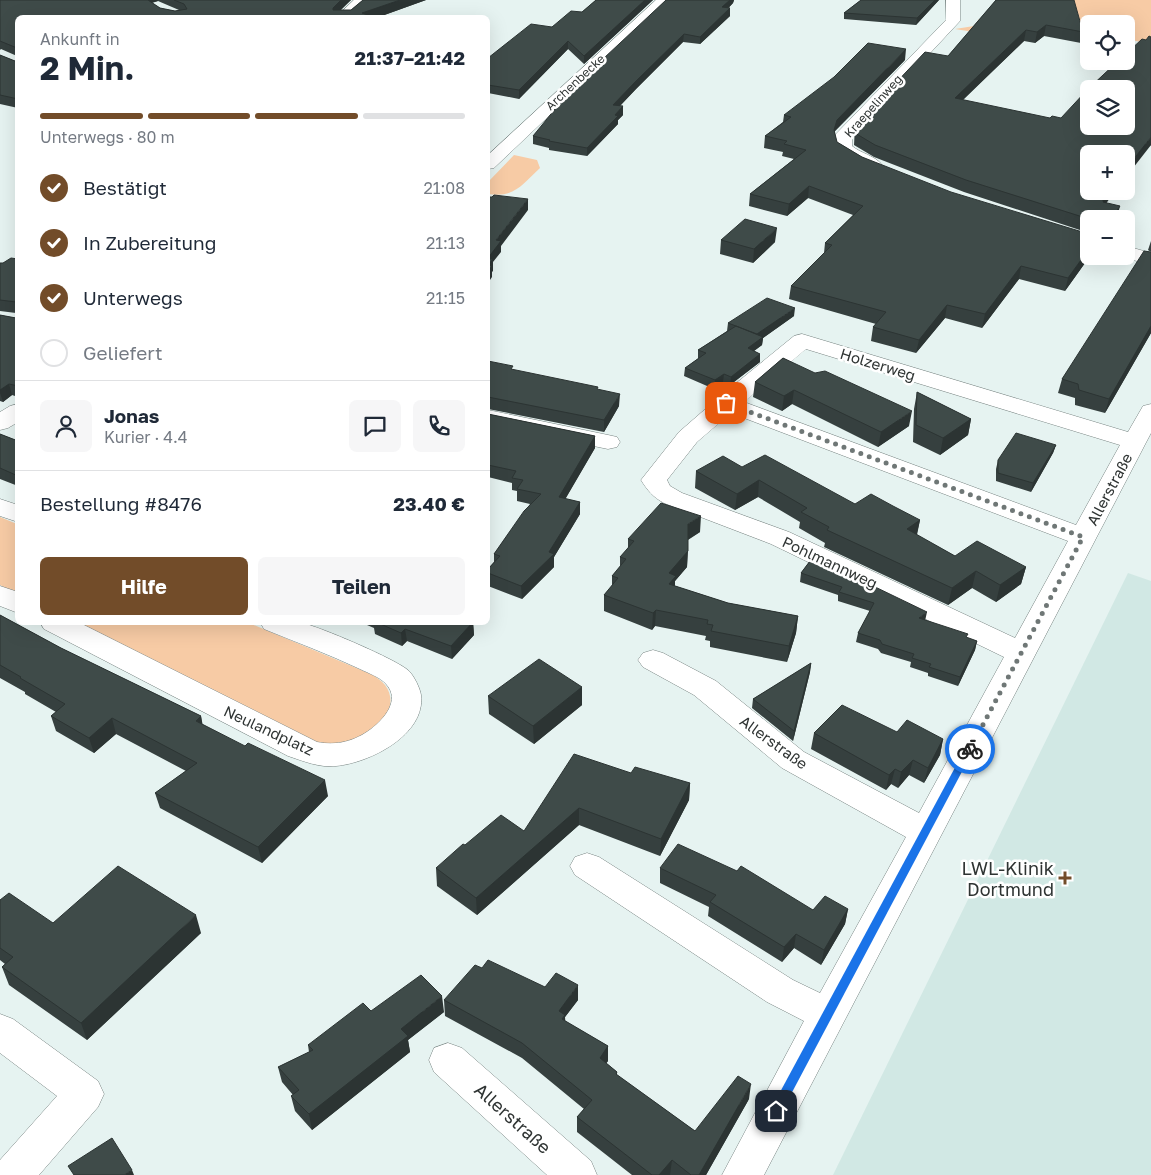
<!DOCTYPE html>
<html lang="de">
<head>
<meta charset="utf-8">
<style>
  body { margin:0; font-family:"Golos Text",sans-serif; background:#f6f6f7; color:#1f2937; height:100vh; display:flex; flex-direction:column; font-size:19px; white-space:nowrap }
  * { box-sizing:border-box; margin:0 }
  p { font-size:16px; color:#747a83 }
  .icon { flex:none; width:28px; height:28px; fill:none; stroke:currentColor; stroke-width:2; stroke-linecap:round; stroke-linejoin:round }
  .map { position:relative; flex:1; overflow:hidden }
  .side { position:absolute; left:15px; top:15px; width:475px; height:610px; display:flex; flex-direction:column; background:#fff; border-radius:8px; box-shadow:0 5px 20px #0002 }
  .side>* { flex:none }
  .tools { position:absolute; left:1080px; top:15px; display:grid; gap:10px }
  .tools a { display:grid; place-items:center; width:55px; height:55px; border-radius:8px; background:#fff; box-shadow:0 5px 20px #0002; font-size:25px }
  .pin { position:absolute; display:grid; place-items:center; width:42px; height:42px; color:#fff; margin:-21px; border-radius:10px; box-shadow:0 2px 8px #0006 }
  .courier { position:absolute; display:grid; place-items:center; width:50px; height:50px; margin:-25px; border:4px solid #1a73e8; border-radius:50%; background:#fff; color:#222; box-shadow:0 1px 6px #0007 }
  .headline em { font-style:normal; font-weight:700 }
  .headline div { display:flex; flex-direction:column-reverse }
  .headline { display:flex; align-items:center; justify-content:space-between; height:85px; padding:0 25px }
  h1 { font-size:32px; font-weight:700; line-height:38px }
  .bar { display:grid; grid-template-columns:repeat(4,1fr); gap:8px 5px; align-content:center; height:60px; padding:0 25px }
  .bar i { height:6px; border-radius:4px; background:#e0e1e3 }
  .bar .selected { background:#724c29 }
  .bar p { grid-column:span 4 }
  .line { display:flex; align-items:center; gap:12px; padding:0 25px; border-top:1px solid #e0e1e3 }
  .line div { flex:1 }
  .round { display:grid; place-items:center; flex:none; width:52px; height:52px; border-radius:8px; background:#f6f6f7 }
  ol { padding:0 25px; list-style:none }
  li { display:flex; align-items:center; gap:15px; height:55px }
  li p { margin-inline-start:auto }
  li .icon { padding:5px; border-radius:50%; background:#724c29; color:#fff; stroke-width:4 }
  li:last-child { color:#747a83 }
  li i { width:28px; height:28px; border:2px solid #e0e1e3; border-radius:50% }
  .primary-button { display:flex; gap:10px; margin-top:auto; padding:10px 25px }
  .primary-button a { flex:1; height:58px; border-radius:8px; background:#724c29; color:#fff; font-size:20px; font-weight:700; line-height:58px; text-align:center }
  .primary-button a+a { background:#f6f6f7; color:#1f2937 }
  .map>svg:first-child { display:block }
  .built { fill:#d1e8e4 }
  .green { fill:#f7cba5 }
  .lines { fill:none; stroke-linecap:round; stroke-linejoin:round }
  .minor-casing { stroke:#788482; stroke-width:1 }
  .minor { fill:#fff; fill-rule:evenodd }
  .wall { fill:#36403f; fill-rule:evenodd }
  .shaded-wall { fill:#2c3433 }
  .building { fill:#3f4b49; stroke:#2c3433; fill-rule:evenodd }
  .route { fill:#1a73e8 }
  .done { stroke:#6f7776; stroke-width:5; stroke-dasharray:0 9 }
  .poi-dot { fill:#724c29; stroke:#fff; stroke-width:2 }
  .labels { text-anchor:middle; dominant-baseline:central; stroke-width:5; stroke-linejoin:round; paint-order:stroke }
  .far-street-label { font-size:12px; fill:#2f3433; stroke:#fff }
  .street-label { font-size:15px; fill:#2f3433; stroke:#fff }
  .near-poi-label { font-size:18px; fill:#2f3433; stroke:#fff; text-anchor:end }
  .near-street-label { font-size:18px; fill:#2f3433; stroke:#fff }
</style>
</head>
<body>
<div class="map">
<svg width="1151" height="1175" viewBox="0 0 1151 1175">
  <rect width="100%" height="100%" fill="#e6f3f1"/>
  <path class="built" d="M1128,573L1151,581V1175H833Z"/>
  <path class="green" d="M1069,0H1151V44L1126,39V24H1089V39L1032,28L1022,40L955,29L974,26L979,19L1071,26Z
    M514,155L537,160L540,168C522,185 514,198 488,194V182Z
    M0,517L17,524V594L0,585Z
    M74,623H249L373,675C377,678 382,681 385,685C403,709 373,735 351,741C340,744 328,744 317,743Z"/>
  <g class="lines">
    <defs>
      <path id="minor" d="M354,0H370L351,18H335Z
        M656,0H671L494,168L488,169V155Z
        M946,0H960V21L852,137V146C860,153 876,156 882,165L879,169C865,172 843,160 834,148V136L946,20Z
        M1126,246L1151,253V265L1119,256H1126Z
        M802,334L1128,432L1143,406L1151,404V433L764,1175H722L804,1021L767,1002L575,875L570,866L575,857L587,853L599,857L793,980L820,993L906,837L782,768L694,695L643,667L638,660L643,653L653,650L663,653L716,681L804,752L919,813L1004,657L771,544L664,503C653,497 648,491 641,480L679,432L718,398L794,336ZM806,349L1120,445L1076,525L744,402ZM731,413L1068,541L1015,638L789,532L682,493L670,486L667,480L697,442Z
        M18,404V422L8,428L0,430V412L10,406Z
        M488,410L608,435L617,437L620,442L617,447L608,449L488,424Z
        M0,499L18,505V522L0,516Z
        M0,586L18,592V613L0,606Z
        M40,622H78L317,742C337,746 355,741 371,729C384,719 401,700 386,684C380,677 368,673 360,669C328,654 296,642 264,629L260,622C273,622 289,620 302,623C318,626 398,660 409,671C414,676 420,688 421,695C426,735 369,763 336,766C320,768 303,761 288,756L44,629Z
        M0,1014L13,1019L98,1081L104,1094L98,1107L39,1175H0V1160L57,1096L0,1053Z
        M448,1043L462,1048L591,1161L597,1175H547L434,1072L429,1060L434,1048Z"/>
    </defs>
    <use href="#minor" class="minor-casing"/>
    <use href="#minor" class="minor"/>
  </g>
  <path class="wall" d="M0,0H351L340,10H351L363,0H426L376,18L17,56L1,49L0,50ZM158,1L179,10L175,11L160,8L152,3Z
    M596,0H653L584,64L568,49L519,99L488,93V58L582,12Z
    M666,0H734L733,3L728,8H730V16L700,44L683,42L636,89L620,106H623V115L618,120V124L587,156L549,150V148L533,144V136Z
    M861,0H939L916,25L844,19V13Z
    M996,0L1083,32L1081,43L1044,36L1035,43L1024,41L963,100L1151,145L1089,191H1115L1106,203L1089,219V233L964,192L874,157L854,145L855,126L948,56Z
    M0,55L15,61L18,60V108L0,104Z
    M905,60L835,131V134L837,142L862,157L1090,256L1065,291L1019,279L982,328L945,318L916,353L871,341L873,327L876,324L789,299L791,286L824,253L825,243L853,215L808,198L787,216L749,206L750,194L794,159L782,156L783,152L764,148L765,136L783,122L784,115Z
    M721,240L775,242L753,263L720,254Z
    M1151,241V252L1148,250Z
    M1151,252V333L1105,413L1075,405V398L1058,393L1062,379Z
    M18,259V397L12,395L3,402L0,401V315L16,318V313L0,311V263H3Z
    M794,316L763,338L762,345L754,351L760,354V362L730,385L723,382L714,389L684,376L685,368L699,358H698V350L727,331L728,323Z
    M783,358L909,426L878,447L792,404L782,411L753,397L755,382Z
    M488,361L513,370L598,390L619,406L604,432L488,409Z
    M917,392L971,419L968,435L940,455L913,442L914,409Z
    M488,414L595,436V448L565,499L580,502V514L554,557V567L522,599L488,586V569L494,562V554L530,504L517,501V491L512,490V483L488,477Z
    M0,434L18,441V486L0,479Z
    M1056,445L1053,453L1031,492L996,481V469L998,460Z
    M742,467L855,504L920,520L917,535L955,556L1026,567L1021,584L996,602L972,588L948,605L824,547L825,543L799,528L800,522L758,497L735,510L695,488L696,471Z
    M700,532L688,540L687,567L675,581V586L728,603L798,616L796,633L787,662L710,647V641L705,640L706,636L655,626L652,630L604,611V595L612,586V576L620,567V557L628,549V539Z
    M813,557L925,620L967,638L977,641L975,650L958,686L928,676V673L910,667L911,662L881,653L878,649L856,642L858,633L870,611L838,601V595L800,582L801,573Z
    M0,615L61,648L201,716L202,724L328,796L262,863L160,808L155,793L186,771L116,734L94,753L56,731L51,716L56,712L25,694V692L0,678Z
    M360,622H473L474,635L452,659L407,641L402,646L375,634L374,628Z
    M811,663L810,672L793,741L752,708L753,699Z
    M582,687V705L534,744L489,714L488,696Z
    M897,732L943,739L940,755L924,783L909,775L898,788L891,784L886,790L811,749L814,733Z
    M631,773L690,783L689,800L660,856L579,825L477,915L437,886L436,868L524,831Z
    M660,868L813,910L848,909L845,924L821,965L794,948L782,962L708,916L709,907L660,883Z
    M0,900L53,923L201,933L87,1040L9,985L2,967L5,964L0,960Z
    M545,987L578,1000L565,1017V1021L608,1046V1061L606,1063L617,1072V1075L695,1131L749,1099L706,1175H632L577,1132V1117L584,1109L522,1058L445,1016L444,1000Z
    M371,1011L444,1012L408,1040L410,1052L312,1130L295,1111L291,1096L293,1095L282,1082L278,1067L309,1052L308,1045Z"/>
  <path class="shaded-wall" d="M147,0H158V1L150,3Z
    M341,0H351L334,17L333,8Z
    M400,0H426L376,18L362,13Z
    M645,0H653L584,64V56Z
    M730,0H734L733,3L722,15V7Z
    M935,0H939L916,25L917,18Z
    M730,8V16L700,44V37Z
    M1046,25L1044,36L1035,43L1037,32Z
    M1026,30L1024,41L953,109L955,98Z
    M684,34L683,42L636,89L613,113V105L636,81Z
    M568,41V49L519,99V90Z
    M906,49L905,60L835,131L832,142L834,130L837,120Z
    M623,106V115L618,120V124L587,156V148L615,115Z
    M1151,137V145L1126,177V169Z
    M809,186L808,198L787,216L789,204Z
    M1109,191H1115L1102,209V200Z
    M528,199V210L501,246V252L493,262V271L492,272V277L488,283V258L496,240Z
    M1120,206L1117,218L1111,219Z
    M777,228L775,242L753,263L754,249Z
    M1089,249V256H1090L1065,291L1068,278Z
    M1021,266L1019,279L982,328L985,314Z
    M947,305L945,318L916,353L919,340Z
    M795,308L794,316L763,338L762,345L747,356L748,348L757,334Z
    M1151,326V333L1105,413L1109,399Z
    M760,354V362L730,385L731,377Z
    M724,374L723,382L714,389L715,380Z
    M9,384L12,395L3,402L0,393V390Z
    M794,390L792,404L782,411L784,396Z
    M620,394L619,406L604,432V420Z
    M912,411L909,426L878,447L881,432Z
    M971,419L968,435L940,455L943,438Z
    M595,436V448L559,510V497Z
    M1056,445L1053,453L1031,492L1033,483Z
    M759,480L758,497L735,510L737,494Z
    M580,502V514L554,557V567L522,599L521,586L549,552Z
    M701,516L700,532L687,540L688,524Z
    M920,520L916,537L907,529Z
    M688,551L687,567L675,581V592L668,600L669,573Z
    M1026,567L1021,584L996,602L1000,585Z
    M976,571L972,588L948,605L952,588Z
    M656,610L655,626L652,630L653,613Z
    M927,612L925,621L919,618Z
    M798,616L796,633L787,662L789,646Z
    M473,622L474,635L452,659L451,646Z
    M405,629L407,641L402,646L401,633Z
    M977,641L975,650L958,686L960,677Z
    M811,663L810,672L793,741L794,731Z
    M582,687V705L534,744L533,726Z
    M201,716L204,732L196,721Z
    M112,718L116,734L94,753L89,738Z
    M943,739L940,755L924,783L928,768Z
    M913,760L909,775L898,788L901,772Z
    M895,769L891,784L886,790L889,775Z
    M325,780L328,796L262,863L258,847Z
    M690,783L689,800L660,856L661,839Z
    M579,808V825L477,915L476,898Z
    M848,909L845,924L821,965L824,950Z
    M196,915L201,933L87,1040L81,1023Z
    M796,934L794,948L782,962L784,947Z
    M578,985V1000L565,1017L566,1030L559,1011Z
    M442,996L444,1012L408,1040L410,1052L312,1130L309,1114L401,1029Z
    M608,1046V1061L599,1073L600,1058Z
    M751,1084L749,1099L706,1175H699Z
    M672,1160L670,1175H659Z
    M132,1170L134,1175H124Z"/>
  <path class="building" d="M0,0H148L160,8L175,11L187,9L184,4L174,0H341L333,8V10H351L363,0H400L362,13L376,18H18V58L17,48L0,41Z
    M596,0H645L584,56L568,41L519,90L488,85L490,83H488V58L531,24L552,27L571,11L582,12Z
    M666,0H730L722,7L730,8L700,37L684,34L636,81L613,105L623,106L615,115L618,116L587,148L549,141L550,140L533,136L573,87Z
    M861,0H935L917,18L844,13Z
    M996,0H1074L1083,32L1046,25L1037,32L1026,30L955,98L1050,118L1052,116L1061,118L1087,90L1118,61H1126V54L1142,39L1146,40L1149,36L1151,37V137L1126,169V154H1089V191H1109L1102,200H1104L1103,202L1120,206L1111,219H1089L966,180L875,145L855,133V126L925,52L948,56ZM1089,89H1126V126H1089Z
    M868,43L906,49L837,120L834,130L837,142L862,157L951,192L1089,234V249L1068,278L1021,266L985,314L947,305L919,340L873,327L886,312L791,286L832,245L825,243L863,206L809,186L789,204L750,194L806,150L784,144L787,141L765,136L791,117L784,115L834,77Z
    M0,55L15,61L18,60V99L0,95Z
    M494,195L528,199L496,240L501,241L488,258V197H492Z
    M745,219L777,228L754,249L721,240Z
    M1144,251L1151,252V326L1109,399L1079,390L1078,384L1062,379Z
    M11,258L18,259V386L9,384L0,390V315L16,318V302L0,300V263H3Z
    M488,259H493L488,265L492,266L488,271Z
    M767,298L795,308L757,334L728,323Z
    M736,326L763,337L748,348L760,354L731,377L724,374L715,380L685,368L706,353L698,350Z
    M783,358L815,373L825,371L912,411L881,432L794,390L784,396L755,382Z
    M488,361L513,366L511,369L598,387L597,389L620,394L604,420L488,397Z
    M917,392L971,419L943,438L916,425Z
    M488,414L595,436L559,497L580,502L549,552L554,554L521,586L488,573V569L500,556L494,554L524,511L541,494L517,489L523,480L512,478L516,471L488,465Z
    M1016,433L1056,445L1033,483L998,473V460Z
    M0,434L18,441V476L0,468Z
    M765,455L855,504L871,494L893,506L920,520L907,529L955,556L977,541L1026,567L1000,585L976,571L952,588L827,530L829,527L801,512L807,508L759,480L737,494L696,471L723,456L742,467Z
    M661,503L701,516L688,524V551L669,573L676,576L669,584L728,603L798,616L789,646L711,631L713,625L707,624L708,620L656,610L653,613L604,595L618,578L612,576L626,559L620,557L634,541L628,539Z
    M813,557L927,612L919,618L968,634L966,637L977,641L960,677L929,667L931,664L912,658L914,654L882,644L880,640L858,633L874,603L839,592L842,587L801,573Z
    M0,615L61,648L201,716L196,721L245,746L248,743L325,780L258,847L155,793L197,763L112,718L89,738L51,716L65,704L20,678L21,677L0,665Z
    M376,622H473L451,646L405,629L401,633Z
    M539,659L582,687L533,726L488,696Z
    M811,663L794,731L753,699Z
    M842,705L897,732L907,720L943,739L928,768L913,760L901,772L895,769L889,775L814,733Z
    M574,754L631,773L635,767L690,783L661,839L579,808L476,898L436,868L463,844L465,845L501,815L524,831Z
    M678,844L737,871L741,866L813,910L825,896L848,909L824,950L796,934L784,947L710,902L716,895L660,868Z
    M118,866L196,915L81,1023L2,967L13,957L0,948V900L9,893L53,923Z
    M488,960L545,987L556,973L578,985L559,1011L565,1015L562,1019L608,1046L600,1058L617,1072L616,1074L695,1131L738,1076L751,1084L699,1175H691L672,1160L659,1175H652L577,1117L592,1100L522,1043L444,1000L475,965L482,968Z
    M421,975L442,996L401,1029L408,1036L309,1114L291,1096L299,1090L278,1067L313,1050L308,1045L363,1003L371,1011Z
    M112,1138L132,1170L124,1175H74L68,1166Z"/>
  <path class="route" d="M970,746L974,749L780,1115L776,1116L772,1115L770,1111L772,1107L965,749Z"/>
  <g class="lines">
    <path class="done" d="M726,403L1083,537L970,749"/>
  </g>
  <path class="poi-dot" d="M1062.5 870.5h5v5h5v5h-5v5h-5v-5h-5v-5h5z"/>
  <g class="labels">
    <g class="far-street-label">
      <text transform="translate(575 82) rotate(-43)">Archenbecke</text>
      <text transform="translate(873 106) rotate(-48)">Kraepelinweg</text>
    </g>
    <g class="street-label">
      <text transform="translate(878 364) rotate(17)">Holzerweg</text>
      <text transform="translate(1109 489) rotate(-62)">Allerstraße</text>
      <text transform="translate(830 562) rotate(25)">Pohlmannweg</text>
      <text transform="translate(269 730) rotate(25)">Neulandplatz</text>
      <text transform="translate(774 742) rotate(36)">Allerstraße</text>
    </g>
    <g class="near-poi-label">
      <text x="1054" y="868">LWL-Klinik<tspan x="1054" dy="21">Dortmund</tspan></text>
    </g>
    <g class="near-street-label">
      <text transform="translate(513 1118) rotate(42)">Allerstraße</text>
    </g>
  </g>
</svg>
<div class="tools">
<a><svg class="icon" aria-label="locate" viewBox="0 0 24 24"><circle cx="12" cy="12" r="6"/><path d="M12 2v4M12 18v4M2 12h4M18 12h4"/></svg></a>
<a><svg class="icon" aria-label="layers" viewBox="0 0 24 24"><path d="M12 4l9 5-9 5-9-5zM3 14l9 5 9-5"/></svg></a>
<a>+</a>
<a>−</a>
</div>
<div class="pin" style="left:726px;top:403px;background:#ea580c"><svg class="icon" aria-label="bag" viewBox="0 0 24 24"><path d="M5 8h14l-1 12H6zM9 8a3 3 0 0 1 6 0"/></svg></div>
<div class="pin" style="left:776px;top:1111px;background:#1f2937"><svg class="icon" aria-label="home" viewBox="0 0 24 24"><path d="M3 11l9-7 9 7M6 9v11h12V9"/></svg></div>
<div class="courier" style="left:970px;top:749px"><svg class="icon" aria-label="bike" viewBox="0 0 24 24"><circle cx="6" cy="16" r="4"/><circle cx="18" cy="16" r="4"/><path d="M6 16l4-8h5l3 8M10 8l3 8H6M13 5h3"/></svg></div>
<section class="side">
<div class="headline"><div><h1>2 Min.</h1><p>Ankunft in</p></div><em>21:37–21:42</em></div>
<div class="bar"><i class="selected"></i><i class="selected"></i><i class="selected"></i><i></i><p>Unterwegs · 80 m</p></div>
<ol>
<li><svg class="icon" aria-label="check" viewBox="0 0 24 24"><path d="M5 12l5 5 9-10"/></svg>Bestätigt<p>21:08</p></li>
<li><svg class="icon" aria-label="check" viewBox="0 0 24 24"><path d="M5 12l5 5 9-10"/></svg>In Zubereitung<p>21:13</p></li>
<li><svg class="icon" aria-label="check" viewBox="0 0 24 24"><path d="M5 12l5 5 9-10"/></svg>Unterwegs<p>21:15</p></li>
<li><i></i>Geliefert</li>
</ol>
<div class="line" style="height:90px"><a class="round"><svg class="icon" aria-label="person" viewBox="0 0 24 24"><circle cx="12" cy="8" r="4"/><path d="M4 21q1-7 8-7t8 7"/></svg></a><div><b>Jonas</b><p>Kurier · 4.4</p></div><a class="round"><svg class="icon" aria-label="chat" viewBox="0 0 24 24"><path d="M4 5h16v11H9l-5 4z"/></svg></a><a class="round"><svg class="icon" aria-label="phone" viewBox="0 0 24 24"><path d="M5 4h4l2 5-3 2q2 4 5 5l2-3 5 2v4C11 20 4 13 5 4z"/></svg></a></div>
<div class="line" style="height:65px"><div>Bestellung #8476</div><b>23.40 €</b></div>
<div class="primary-button"><a>Hilfe</a><a>Teilen</a></div>
</section>
</div>
</body>
</html>
